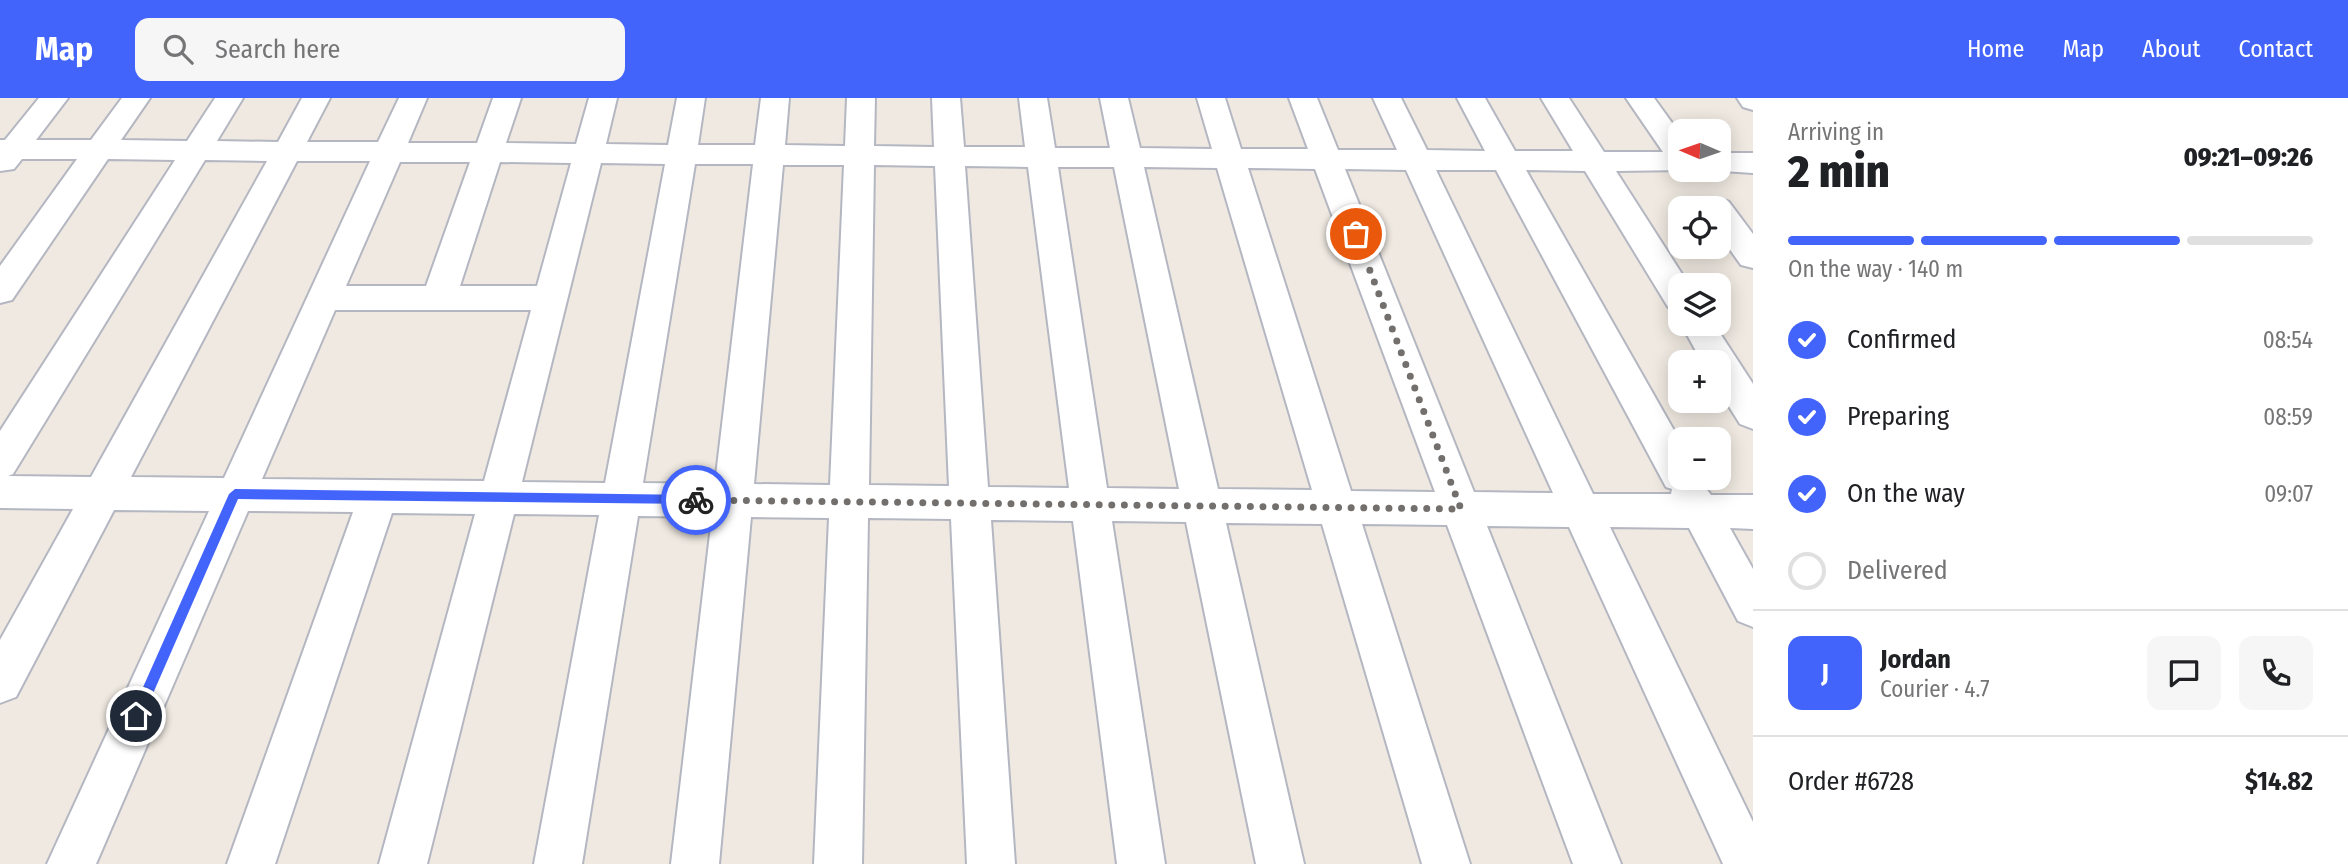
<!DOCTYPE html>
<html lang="en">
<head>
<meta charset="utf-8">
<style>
  body { margin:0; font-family:"Fira Sans Condensed",sans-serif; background:#f6f6f6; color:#202124; height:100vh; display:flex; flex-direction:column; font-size:26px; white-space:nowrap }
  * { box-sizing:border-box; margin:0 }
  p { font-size:23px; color:#757577 }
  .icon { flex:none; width:38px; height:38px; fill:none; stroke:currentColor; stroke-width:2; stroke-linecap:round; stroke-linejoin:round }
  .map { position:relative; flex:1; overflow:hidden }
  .side { display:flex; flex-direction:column; background:#fff; width:595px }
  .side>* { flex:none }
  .needle { width:46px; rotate:272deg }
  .buttons { position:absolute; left:1668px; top:21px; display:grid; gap:14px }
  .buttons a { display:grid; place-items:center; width:63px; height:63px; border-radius:14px; background:#fff; box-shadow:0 4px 18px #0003; font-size:35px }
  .pin { position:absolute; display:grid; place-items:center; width:60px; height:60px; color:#fff; margin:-30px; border:4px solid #fff; border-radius:50%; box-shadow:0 2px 7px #0007 }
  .courier { position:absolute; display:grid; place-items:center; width:70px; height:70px; margin:-35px; border:5px solid #4264fb; border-radius:50%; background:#fff; color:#222; box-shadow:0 2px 9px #0007 }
  .headline em { font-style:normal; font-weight:800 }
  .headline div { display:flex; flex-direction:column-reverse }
  .headline { display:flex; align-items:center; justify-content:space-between; height:119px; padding:0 35px }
  h1 { font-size:46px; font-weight:800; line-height:52px }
  .bar { display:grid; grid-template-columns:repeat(4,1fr); gap:10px 7px; align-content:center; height:84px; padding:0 35px }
  .bar i { height:9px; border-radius:5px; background:#e0e0e0 }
  .bar .active { background:#4264fb }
  .bar p { grid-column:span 4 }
  .line { display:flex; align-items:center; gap:18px; padding:0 35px; border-top:2px solid #e0e0e0 }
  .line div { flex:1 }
  .round { display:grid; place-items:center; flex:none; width:74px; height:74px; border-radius:14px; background:#f6f6f6 }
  ol { padding:0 35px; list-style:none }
  li { display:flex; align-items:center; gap:21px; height:77px }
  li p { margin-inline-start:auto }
  li .icon { padding:7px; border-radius:50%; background:#4264fb; color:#fff; stroke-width:4 }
  li:last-child { color:#757577 }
  li i { width:38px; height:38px; border:4px solid #e0e0e0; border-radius:50% }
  header { display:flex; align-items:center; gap:42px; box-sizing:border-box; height:98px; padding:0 35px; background:#4264fb; color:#fff }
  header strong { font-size:33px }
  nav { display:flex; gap:38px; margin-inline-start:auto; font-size:24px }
  .search { width:490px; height:63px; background:#f6f6f6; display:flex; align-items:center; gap:18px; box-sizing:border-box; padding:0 24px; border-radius:14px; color:#757577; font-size:26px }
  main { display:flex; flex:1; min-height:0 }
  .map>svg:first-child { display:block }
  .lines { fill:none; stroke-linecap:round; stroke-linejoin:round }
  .minor-casing { stroke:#b4b7c1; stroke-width:4 }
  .minor { fill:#fff; fill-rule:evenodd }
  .route { fill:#4264fb }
  .done { stroke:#726f6d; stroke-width:7; stroke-dasharray:0 12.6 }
</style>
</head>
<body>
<header>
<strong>Map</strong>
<div class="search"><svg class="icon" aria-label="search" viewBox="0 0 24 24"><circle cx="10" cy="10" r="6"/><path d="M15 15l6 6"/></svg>Search here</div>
<nav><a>Home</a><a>Map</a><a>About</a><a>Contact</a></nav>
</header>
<main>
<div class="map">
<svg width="1753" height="766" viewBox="0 0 1753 766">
  <rect width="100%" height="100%" fill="#efe9e1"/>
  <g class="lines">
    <defs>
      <path id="minor" d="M39,0H68L36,42H91L122,0H150L121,42L187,43L215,0H243L217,43L278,44L302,0H330L307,44H378L399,0H427L408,45H477L493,0H521L506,45L576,46L589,0H617L606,46L668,47L677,0H705L698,47H755L761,0H789L785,47L845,48L847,0H875L874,48L934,49L932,0H960L964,49H1025L1019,0H1047L1055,50H1110L1100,0H1128L1140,50L1212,51L1197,0H1225L1241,51H1308L1289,0H1317L1338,52H1397L1373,0H1401L1427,52L1485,53L1457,0H1485L1515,53H1573L1541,0H1569L1604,54H1663L1626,0H1654L1680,36V72H1687L1616,73L1689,187H1680V212L1668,209L1585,73L1526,72L1680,343V380H1698L1711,397H1753V431L1730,430L1753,471V529L1738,523L1689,430L1610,429L1753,724V766H1723L1569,429L1487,428L1621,766H1573L1447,427L1362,426L1470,766H1422L1322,426L1226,425L1304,766H1256L1186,424L1112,423L1165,766H1117L1073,423L991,422L1015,766H967L951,421L868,420L862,766H814L829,420L751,419L719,766H671L712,419L638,418L582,766H534L599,417L514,416L427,766H379L475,416L392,415L275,766H227L353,414L248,413L96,766H47L209,413L114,412L16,599L0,605V542L73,411L0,410V333L175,62L108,61L12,202L0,205V168L77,61H22L14,71L0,73V42H5ZM205,62L267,63L91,379L8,378L13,376ZM297,63H370L224,380L131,379ZM400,64H470L426,188H346ZM500,64L571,65L537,188H460ZM601,65L665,66L605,385L522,384ZM695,66H753L715,386L643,385ZM783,67H844L830,387L754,386ZM874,67L935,68L949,388L869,387ZM965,68L1028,69L1069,390L988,389ZM1058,69H1114L1179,391L1107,390ZM1144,69L1217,70L1312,392L1218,391ZM1248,70L1315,71L1435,394L1351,393ZM1345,71L1406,72L1553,395L1474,394ZM1436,72H1496L1666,389L1672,391L1671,396H1593ZM335,212H531L484,383L262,381Z
        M1737,0H1753V12L1743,9Z
        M1718,55H1753V75L1707,72H1718Z
        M1718,100L1729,104L1753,136V170L1741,167L1718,135V110H1703L1707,104Z
        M1680,224L1714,226L1753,286V331L1740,326L1718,291V264H1702Z"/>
    </defs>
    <use href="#minor" class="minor-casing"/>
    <use href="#minor" class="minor"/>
  </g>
  <path class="route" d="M235,391L696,397L702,402L696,406L238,401L141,623H132V614L229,396Z"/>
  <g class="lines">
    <path class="done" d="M696,402L1461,411L1356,136"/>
  </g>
</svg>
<div class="buttons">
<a><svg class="needle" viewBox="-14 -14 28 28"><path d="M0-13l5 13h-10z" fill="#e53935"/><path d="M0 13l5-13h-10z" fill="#757577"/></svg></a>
<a><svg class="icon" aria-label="locate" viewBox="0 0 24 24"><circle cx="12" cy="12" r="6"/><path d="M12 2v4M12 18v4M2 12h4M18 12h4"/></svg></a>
<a><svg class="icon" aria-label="layers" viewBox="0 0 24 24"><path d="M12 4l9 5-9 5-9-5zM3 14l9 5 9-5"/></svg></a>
<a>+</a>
<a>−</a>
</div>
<div class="pin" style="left:1356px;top:136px;background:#ea580c"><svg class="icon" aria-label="bag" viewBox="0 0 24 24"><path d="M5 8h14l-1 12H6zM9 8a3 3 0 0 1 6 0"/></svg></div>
<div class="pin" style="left:136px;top:618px;background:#1f2937"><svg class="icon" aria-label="home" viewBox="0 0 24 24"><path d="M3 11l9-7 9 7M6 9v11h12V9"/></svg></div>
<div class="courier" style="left:696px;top:402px"><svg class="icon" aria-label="bike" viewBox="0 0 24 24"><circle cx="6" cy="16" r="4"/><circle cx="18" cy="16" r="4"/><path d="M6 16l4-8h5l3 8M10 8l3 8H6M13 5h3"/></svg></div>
</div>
<section class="side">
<div class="headline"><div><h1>2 min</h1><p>Arriving in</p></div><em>09:21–09:26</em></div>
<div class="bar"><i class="active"></i><i class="active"></i><i class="active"></i><i></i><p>On the way · 140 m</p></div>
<ol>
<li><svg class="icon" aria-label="check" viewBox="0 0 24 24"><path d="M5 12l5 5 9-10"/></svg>Confirmed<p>08:54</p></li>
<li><svg class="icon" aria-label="check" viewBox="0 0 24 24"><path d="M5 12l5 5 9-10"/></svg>Preparing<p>08:59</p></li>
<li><svg class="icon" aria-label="check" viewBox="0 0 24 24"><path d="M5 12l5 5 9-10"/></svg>On the way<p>09:07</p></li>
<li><i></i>Delivered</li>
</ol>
<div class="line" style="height:126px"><b class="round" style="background:#4264fb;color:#fff">J</b><div><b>Jordan</b><p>Courier · 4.7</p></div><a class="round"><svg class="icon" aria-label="chat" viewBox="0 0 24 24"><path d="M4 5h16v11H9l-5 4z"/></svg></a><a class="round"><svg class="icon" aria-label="phone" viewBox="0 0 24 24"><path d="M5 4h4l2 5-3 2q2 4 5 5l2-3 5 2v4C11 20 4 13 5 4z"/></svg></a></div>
<div class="line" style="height:91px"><div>Order #6728</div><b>$14.82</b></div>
</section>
</main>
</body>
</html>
